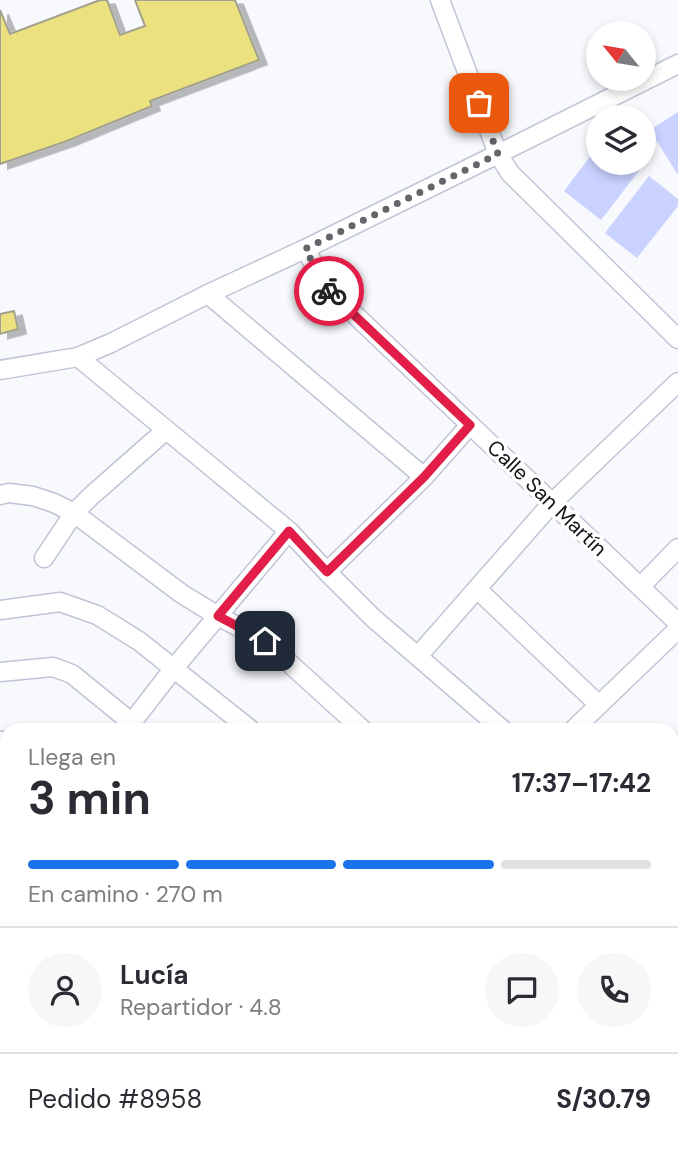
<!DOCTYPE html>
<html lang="es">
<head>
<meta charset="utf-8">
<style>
  body { margin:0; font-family:"DM Sans",sans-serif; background:#f7f7f7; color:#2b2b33; height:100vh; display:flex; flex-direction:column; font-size:26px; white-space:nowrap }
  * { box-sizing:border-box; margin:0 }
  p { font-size:23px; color:#7c7c81 }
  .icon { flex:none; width:38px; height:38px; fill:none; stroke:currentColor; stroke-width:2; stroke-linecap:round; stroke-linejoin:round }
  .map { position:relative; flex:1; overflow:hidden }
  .sheet { position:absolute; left:0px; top:723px; width:679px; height:436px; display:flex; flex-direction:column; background:#fff; border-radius:21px 21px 0 0; box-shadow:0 4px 10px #0003 }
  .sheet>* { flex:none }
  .needle { width:46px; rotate:300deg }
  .buttons { position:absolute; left:586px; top:21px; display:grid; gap:14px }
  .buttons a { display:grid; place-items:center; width:70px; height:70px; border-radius:50%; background:#fff; box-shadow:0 4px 10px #0003; font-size:35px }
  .pin { position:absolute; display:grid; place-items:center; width:60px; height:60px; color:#fff; margin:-30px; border-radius:14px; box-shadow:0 4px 10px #0006 }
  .courier { position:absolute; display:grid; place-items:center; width:70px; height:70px; margin:-35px; border:5px solid #e11d48; border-radius:50%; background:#fff; color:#222; box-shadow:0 2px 9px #0007 }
  .summary em { font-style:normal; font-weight:700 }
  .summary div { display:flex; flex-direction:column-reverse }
  .summary { display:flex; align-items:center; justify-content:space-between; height:119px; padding:0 28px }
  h1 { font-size:46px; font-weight:700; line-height:52px }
  .bar { display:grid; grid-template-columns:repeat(4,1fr); gap:10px 7px; align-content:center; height:84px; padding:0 28px }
  .bar i { height:9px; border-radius:5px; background:#e1e1e2 }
  .bar .selected { background:#1a73e8 }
  .bar p { grid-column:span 4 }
  .line { display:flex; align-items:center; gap:18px; padding:0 28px; border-top:2px solid #e1e1e2 }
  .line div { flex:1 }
  .round { display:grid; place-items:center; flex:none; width:74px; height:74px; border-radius:37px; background:#f7f7f7 }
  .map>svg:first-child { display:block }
  .green { fill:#cad2ff }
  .building { fill:#ece17f; stroke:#a2a18e; stroke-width:2; filter:url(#shadow) }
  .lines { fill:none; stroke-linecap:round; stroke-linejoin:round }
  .street-casing { stroke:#c0c4d6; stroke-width:21 }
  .secondary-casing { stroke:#c0c4d6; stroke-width:30 }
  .street { stroke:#fff; stroke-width:18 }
  .secondary { stroke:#fff; stroke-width:26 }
  .done { stroke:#64656a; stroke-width:7; stroke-dasharray:0 12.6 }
  .route { stroke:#e11d48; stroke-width:9 }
  .labels { text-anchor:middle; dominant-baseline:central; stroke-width:7; stroke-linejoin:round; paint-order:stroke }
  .street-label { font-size:21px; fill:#14151b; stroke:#fff }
</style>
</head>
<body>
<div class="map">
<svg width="678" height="1157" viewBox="0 0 678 1157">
  <defs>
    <filter id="shadow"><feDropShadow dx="8" dy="4.5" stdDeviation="0" flood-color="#0004"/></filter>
  </defs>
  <rect width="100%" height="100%" fill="#f8f9fd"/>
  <path class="green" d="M678,112V175L650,130Z
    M598,146V163H644V149L651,155L601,220L564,191Z
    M649,176L678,199V206L637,258L605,233Z"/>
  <path class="building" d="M100,0H107L120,35L145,26L135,0H235L259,60L150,101L152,106L67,141L0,164V10L10,34Z
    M14,311L18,329L0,334V314Z"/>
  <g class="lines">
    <defs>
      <path id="street" d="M440,0L498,154L510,173L678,339
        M305,249L329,290L678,623
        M208,294L424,477
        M78,357L289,531L327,572L372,617L503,730
        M0,370L78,357L111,343L208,294L305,249L498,154L678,64
        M0,495L9,493L33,496L54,503L74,513L182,594L218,616L265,641L363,730
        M44,558L74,513L90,497L166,430
        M327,572L424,477L470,425
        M640,587L678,548
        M477,589L599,705
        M0,610L60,602L97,615L139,641L251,730
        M418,656L552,503L678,382
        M0,672L53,667L72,674L132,723
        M126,730L174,668L289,531
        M573,730L678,629
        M0,741H7
        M672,799L678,793
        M0,906H7
        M672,958L678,952
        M672,1058L678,1069
        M0,1109H7
        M672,1124L678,1118
        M151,1152L165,1157
        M488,1152L491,1157
        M295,1157L302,1152
        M637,1157L643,1152"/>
      <path id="secondary" d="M602,1152L604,1157"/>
    </defs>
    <use href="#street" class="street-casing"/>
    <use href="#secondary" class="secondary-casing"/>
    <use href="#street" class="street"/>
    <use href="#secondary" class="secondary"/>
  </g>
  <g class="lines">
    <path class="done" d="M329,291L305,249L498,154L479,103"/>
    <path class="route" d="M265,641L218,616L289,531L327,572L424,477L470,425L329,291"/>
  </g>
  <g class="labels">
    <g class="street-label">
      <text transform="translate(547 498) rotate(44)">Calle San Martín</text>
    </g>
  </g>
</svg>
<div class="buttons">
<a><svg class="needle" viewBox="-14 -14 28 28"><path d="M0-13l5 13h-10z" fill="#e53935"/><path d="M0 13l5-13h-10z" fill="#7c7c81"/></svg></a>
<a><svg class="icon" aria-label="layers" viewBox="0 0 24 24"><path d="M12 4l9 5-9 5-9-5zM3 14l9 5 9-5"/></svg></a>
</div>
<div class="pin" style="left:479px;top:103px;background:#ea580c"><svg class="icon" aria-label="bag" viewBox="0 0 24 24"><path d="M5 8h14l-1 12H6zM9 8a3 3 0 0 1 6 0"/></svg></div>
<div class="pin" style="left:265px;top:641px;background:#1f2937"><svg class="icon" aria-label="home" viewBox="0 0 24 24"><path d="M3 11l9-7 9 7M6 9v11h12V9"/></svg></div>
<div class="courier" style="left:329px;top:291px"><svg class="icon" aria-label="bike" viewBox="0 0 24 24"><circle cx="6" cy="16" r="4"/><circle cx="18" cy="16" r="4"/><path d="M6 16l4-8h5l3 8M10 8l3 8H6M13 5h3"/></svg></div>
<section class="sheet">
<div class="summary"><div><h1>3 min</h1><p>Llega en</p></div><em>17:37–17:42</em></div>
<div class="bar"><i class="selected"></i><i class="selected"></i><i class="selected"></i><i></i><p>En camino · 270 m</p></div>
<div class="line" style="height:126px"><a class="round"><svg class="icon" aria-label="person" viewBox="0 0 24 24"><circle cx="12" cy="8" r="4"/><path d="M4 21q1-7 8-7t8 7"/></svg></a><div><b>Lucía</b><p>Repartidor · 4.8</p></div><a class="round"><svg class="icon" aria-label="chat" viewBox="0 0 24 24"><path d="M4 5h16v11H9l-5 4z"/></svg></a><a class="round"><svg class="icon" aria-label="phone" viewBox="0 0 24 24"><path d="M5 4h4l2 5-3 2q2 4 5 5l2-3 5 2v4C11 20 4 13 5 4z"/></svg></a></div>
<div class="line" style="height:91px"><div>Pedido #8958</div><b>S/30.79</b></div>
</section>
</div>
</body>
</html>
